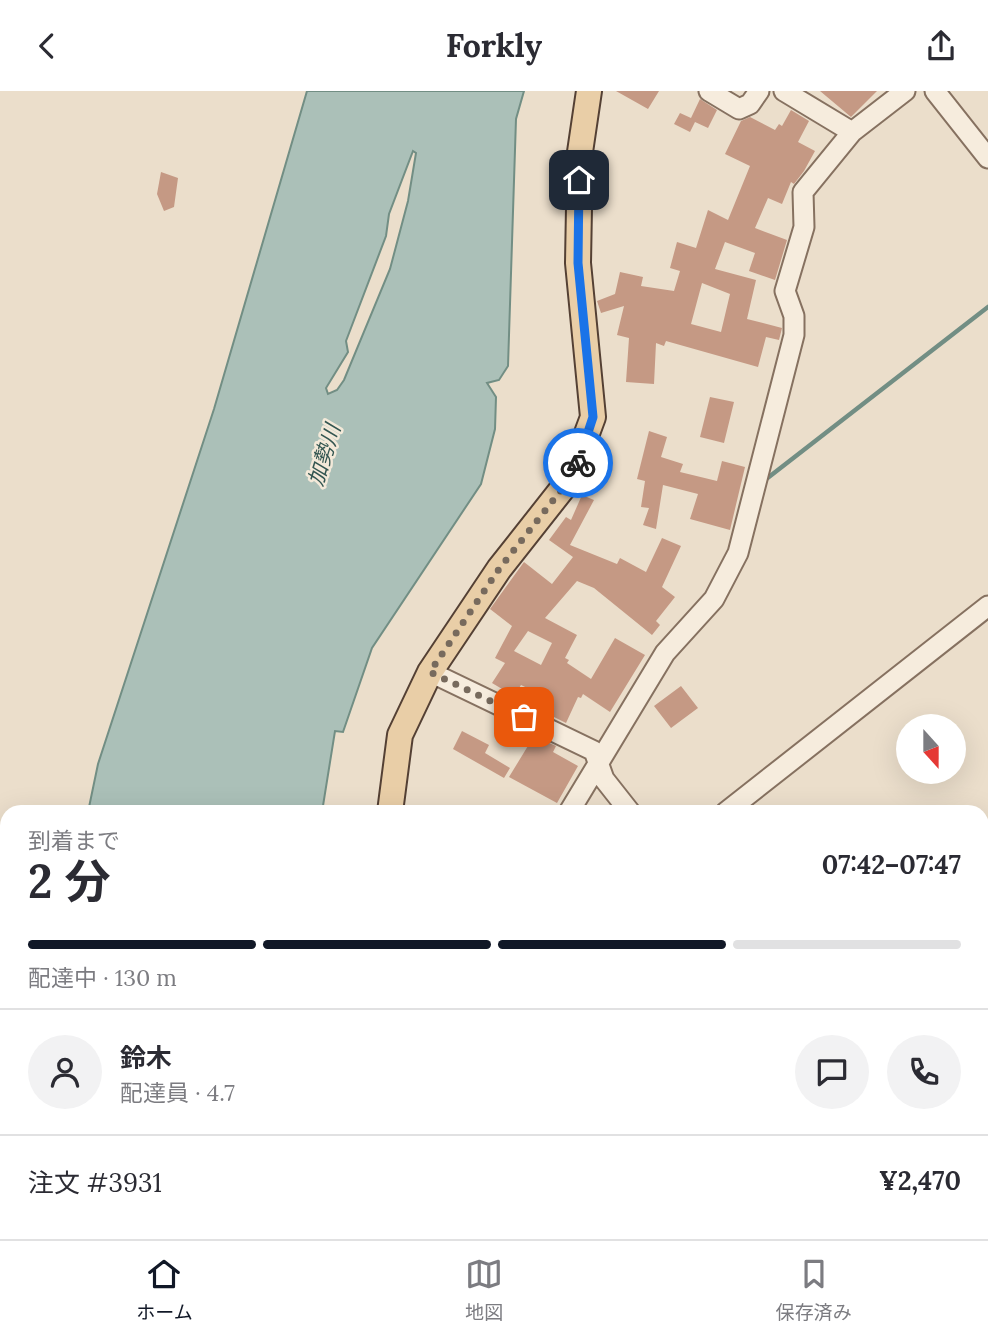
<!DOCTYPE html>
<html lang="ja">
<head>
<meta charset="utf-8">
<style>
  body { margin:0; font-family:Lora,"Noto Sans JP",serif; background:#f2f2f3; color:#2b2b33; height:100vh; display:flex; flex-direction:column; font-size:26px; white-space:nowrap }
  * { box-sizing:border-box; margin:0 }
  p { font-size:23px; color:#7c7c81 }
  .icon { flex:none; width:38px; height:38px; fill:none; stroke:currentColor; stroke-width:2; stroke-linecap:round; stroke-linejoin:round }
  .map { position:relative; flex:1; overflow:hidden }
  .sheet { position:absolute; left:0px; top:714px; width:989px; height:434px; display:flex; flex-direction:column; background:#fff; border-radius:21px 21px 0 0; box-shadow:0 7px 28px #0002 }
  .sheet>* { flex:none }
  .needle { width:46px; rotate:159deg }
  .tools { position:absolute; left:896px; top:623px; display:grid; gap:14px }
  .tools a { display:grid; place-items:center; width:70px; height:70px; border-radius:50%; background:#fff; box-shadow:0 7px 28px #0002; font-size:35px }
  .pin { position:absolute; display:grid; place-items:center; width:60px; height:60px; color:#fff; margin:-30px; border-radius:14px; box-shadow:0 4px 10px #0006 }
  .courier { position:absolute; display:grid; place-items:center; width:70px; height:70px; margin:-35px; border:5px solid #1a73e8; border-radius:50%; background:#fff; color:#222; box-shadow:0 2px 9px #0007 }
  .summary em { font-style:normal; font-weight:700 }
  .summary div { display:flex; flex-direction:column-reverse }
  .summary { display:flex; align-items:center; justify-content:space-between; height:119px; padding:0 28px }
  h1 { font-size:46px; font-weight:700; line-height:52px }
  .bar { display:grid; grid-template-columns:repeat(4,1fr); gap:10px 7px; align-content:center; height:84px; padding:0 28px }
  .bar i { height:9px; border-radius:5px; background:#e1e1e2 }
  .bar .selected { background:#111827 }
  .bar p { grid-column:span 4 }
  .line { display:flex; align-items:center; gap:18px; padding:0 28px; border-top:2px solid #e1e1e2 }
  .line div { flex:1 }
  .round { display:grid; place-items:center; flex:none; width:74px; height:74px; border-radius:37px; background:#f2f2f3 }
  header { display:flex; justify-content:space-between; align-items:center; height:91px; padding:0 28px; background:#fff; font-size:32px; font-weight:700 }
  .tabs { display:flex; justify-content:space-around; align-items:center; height:98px; border-top:2px solid #e1e1e2; background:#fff; font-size:19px; color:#7c7c81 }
  .tabs a { display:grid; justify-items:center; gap:4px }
  .tabs .selected { color:#111827 }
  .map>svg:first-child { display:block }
  .farmland { fill:#e0d6b9 }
  .water { fill:#abc0b8; stroke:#728e84; stroke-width:2; fill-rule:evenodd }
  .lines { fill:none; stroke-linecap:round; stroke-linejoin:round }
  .stream { stroke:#728e84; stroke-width:4.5 }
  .building { fill:#c59984; fill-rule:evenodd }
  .minor-casing { stroke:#867160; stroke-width:23 }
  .major-casing { stroke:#544034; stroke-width:28 }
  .minor { stroke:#f6ecdd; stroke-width:19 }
  .major { stroke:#e9cea7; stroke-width:24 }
  .done { stroke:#776a5d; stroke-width:7; stroke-dasharray:0 12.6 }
  .route { stroke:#1a73e8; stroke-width:9 }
  .labels { text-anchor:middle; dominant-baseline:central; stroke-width:5; stroke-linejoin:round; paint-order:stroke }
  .water-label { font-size:21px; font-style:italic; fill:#335651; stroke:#f3e9d9 }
</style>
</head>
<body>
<header><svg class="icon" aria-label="back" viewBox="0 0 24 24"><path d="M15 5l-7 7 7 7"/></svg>Forkly<svg class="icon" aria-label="share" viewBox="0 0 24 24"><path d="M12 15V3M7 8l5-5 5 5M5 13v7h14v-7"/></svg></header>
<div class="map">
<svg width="988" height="1148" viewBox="0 0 988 1148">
  <rect width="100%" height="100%" fill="#ebdecb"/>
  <path class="farmland" d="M450,1141H933L924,1148H455Z"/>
  <path class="water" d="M307,0H524L516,28L508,275L499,289L487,292L496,306L495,338L481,393L372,557L343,641L335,640L322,721H88L98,673L214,318ZM413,60L416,62L408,110L390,178L344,289L337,299L328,303L326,297L348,261L346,250L386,145L389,123Z
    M7,965V1125C0,1085 0,1003 7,965Z
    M7,1134V1141H119L117,1148H0L1,1137Z"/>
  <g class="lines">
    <path class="stream" d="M765,389L988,216
      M982,813L988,809"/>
  </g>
  <path class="building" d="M616,0H659L648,18Z
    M820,0H877L851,26Z
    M700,8L717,19L708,37L695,31L690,41L674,33L680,22L691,27Z
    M791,19L809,30L798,51L815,60L804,80L794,93L791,91L782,113L768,107L755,137L787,149L775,189L749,180L755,162L725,151L715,178L756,189L747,228L782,237L779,249L766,246L758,276L666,250L664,255L656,252L654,293L626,291L629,247L617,244L624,215L601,222L597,210L615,203L620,181L643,186L641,195L674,200L680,180L670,177L677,151L696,157L708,119L728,129L750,75L725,63L741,30L750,26L775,39L779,33L782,35ZM702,192L730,203L721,241L691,233Z
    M161,81L178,87L174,116L164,120L157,103Z
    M710,306L734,311L724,352L700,346Z
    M649,340L667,346L661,366L683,373L680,381L717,390L722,370L745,376L730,439L690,428L698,403L663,394L656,438L643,434L649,417L641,416L645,390L637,388Z
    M582,404L594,409L570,454L617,473L620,467L646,481L662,447L681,455L662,496L675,506L656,530L660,534L652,544L594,497L577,490L545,527L577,544L565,567L569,569L567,572L591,588L615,547L645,564L610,621L583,603L581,607L578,606L566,632L546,622L552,609L521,594L514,605L492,592L505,572L495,567L512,535L490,518L524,471L552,493L573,466L549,449L566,426L571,429ZM528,540L552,552L541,574L514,560Z
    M681,595L698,617L671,637L654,615Z
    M462,640L489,654L485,662L510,677L504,687L453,658Z
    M534,645L556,655L553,661L578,675L557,712L509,686Z"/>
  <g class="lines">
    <defs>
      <path id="minor" d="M709,0L739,18L750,13L759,0
        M784,0L852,41
        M935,0L988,67
        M430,581L594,660L604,688L630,721
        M569,721L665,562L714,508L738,462L794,244V225L785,200L804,136L803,101L852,41L905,0
        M726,721L988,515
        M982,1118L988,1113
        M275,1141L300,1148
        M959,1141L965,1148
        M348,1148L349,1141"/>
      <path id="major" d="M390,721L400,644L430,581L499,478L570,388L593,326L578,172L580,61L589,0
        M236,1148L239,1141"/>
    </defs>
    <use href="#minor" class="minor-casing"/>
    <use href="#major" class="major-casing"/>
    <use href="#minor" class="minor"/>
    <use href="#major" class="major"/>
  </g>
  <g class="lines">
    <path class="done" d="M524,626L430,581L499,478L570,388L578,372"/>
    <path class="route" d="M578,372L593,326L578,172L579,89"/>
  </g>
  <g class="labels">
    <g class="water-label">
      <text transform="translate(324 364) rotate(-73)">加勢川</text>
    </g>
  </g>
</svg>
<div class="tools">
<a><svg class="needle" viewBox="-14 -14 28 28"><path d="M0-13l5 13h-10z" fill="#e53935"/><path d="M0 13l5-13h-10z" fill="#7c7c81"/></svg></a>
</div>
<div class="pin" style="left:524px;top:626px;background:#ea580c"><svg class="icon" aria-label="bag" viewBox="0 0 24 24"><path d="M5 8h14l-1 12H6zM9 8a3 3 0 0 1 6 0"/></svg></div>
<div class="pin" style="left:579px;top:89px;background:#1f2937"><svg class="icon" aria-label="home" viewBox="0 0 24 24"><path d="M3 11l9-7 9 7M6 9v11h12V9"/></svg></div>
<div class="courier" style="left:578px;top:372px"><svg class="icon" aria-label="bike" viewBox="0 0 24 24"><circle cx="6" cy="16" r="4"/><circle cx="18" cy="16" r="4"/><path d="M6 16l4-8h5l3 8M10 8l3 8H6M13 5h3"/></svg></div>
<section class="sheet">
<div class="summary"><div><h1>2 分</h1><p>到着まで</p></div><em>07:42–07:47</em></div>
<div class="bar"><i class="selected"></i><i class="selected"></i><i class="selected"></i><i></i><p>配達中 · 130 m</p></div>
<div class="line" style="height:126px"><a class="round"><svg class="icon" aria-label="person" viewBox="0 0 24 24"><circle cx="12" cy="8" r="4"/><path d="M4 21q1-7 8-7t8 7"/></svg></a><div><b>鈴木</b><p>配達員 · 4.7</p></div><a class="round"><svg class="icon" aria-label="chat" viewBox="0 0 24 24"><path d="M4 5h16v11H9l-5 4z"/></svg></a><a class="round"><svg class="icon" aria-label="phone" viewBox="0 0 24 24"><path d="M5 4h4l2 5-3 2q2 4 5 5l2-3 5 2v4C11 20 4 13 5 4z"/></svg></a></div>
<div class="line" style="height:91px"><div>注文 #3931</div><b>¥2,470</b></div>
</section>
</div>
<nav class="tabs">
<a class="selected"><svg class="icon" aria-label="home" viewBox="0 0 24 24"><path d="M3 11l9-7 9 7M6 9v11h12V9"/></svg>ホーム</a>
<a><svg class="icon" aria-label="map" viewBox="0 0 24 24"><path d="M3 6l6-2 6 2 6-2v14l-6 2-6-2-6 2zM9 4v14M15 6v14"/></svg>地図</a>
<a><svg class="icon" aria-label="saved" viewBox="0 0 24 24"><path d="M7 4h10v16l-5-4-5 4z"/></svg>保存済み</a>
</nav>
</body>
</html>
